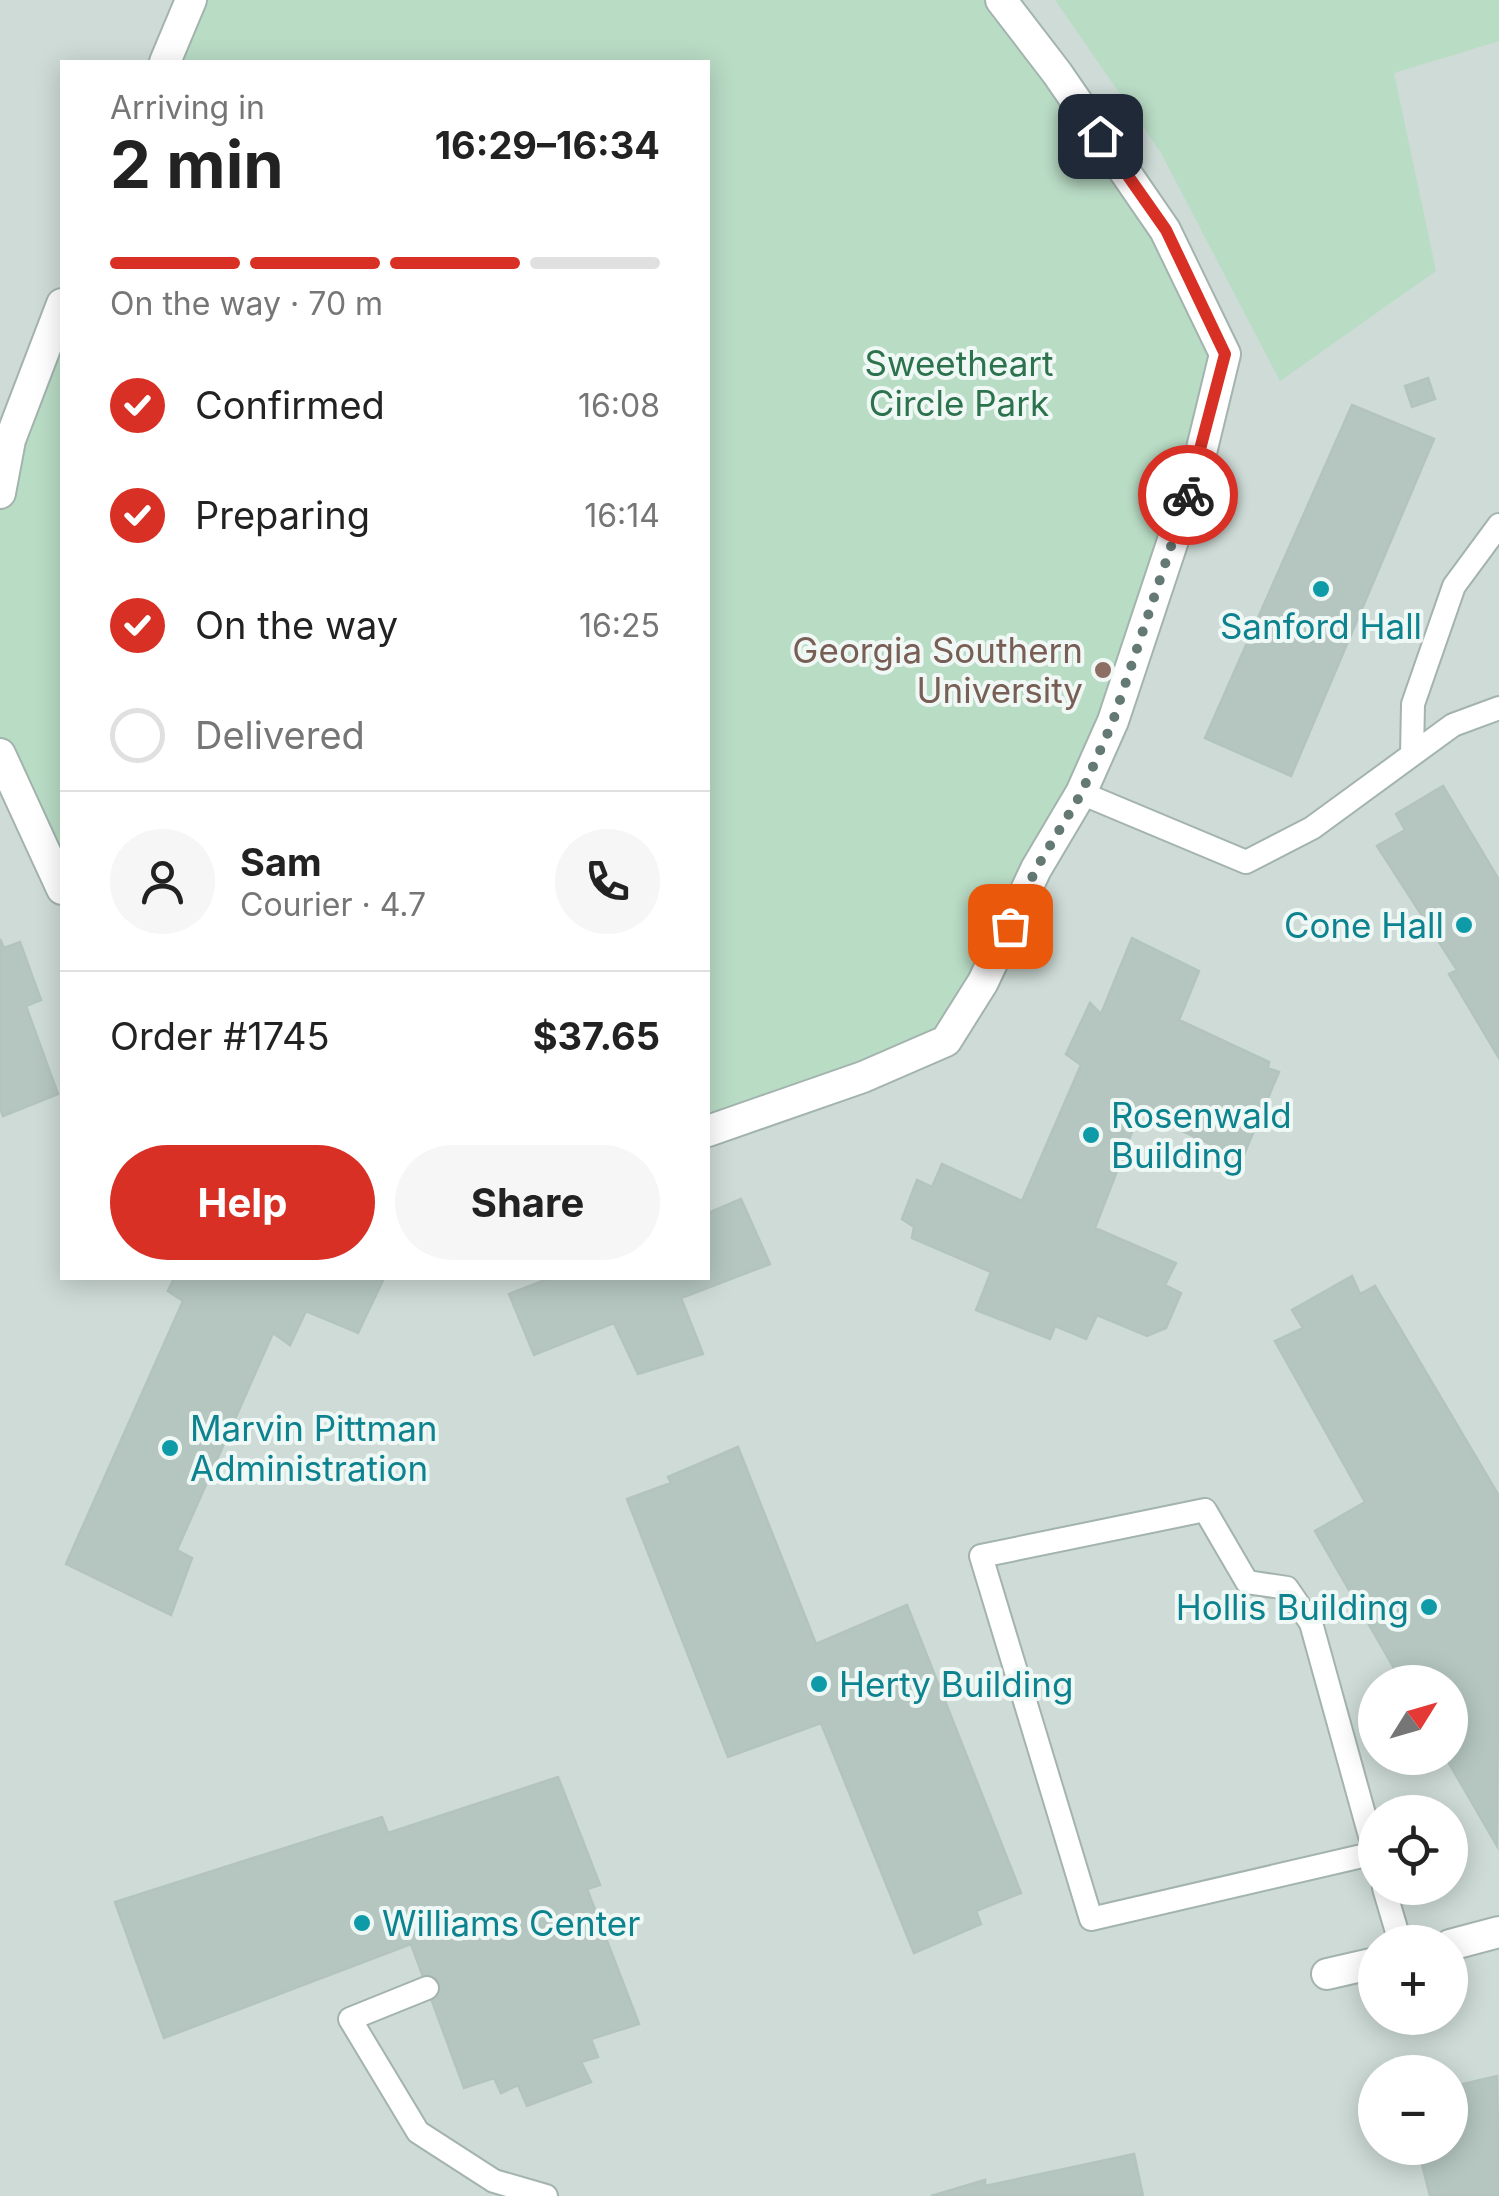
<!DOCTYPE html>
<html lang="en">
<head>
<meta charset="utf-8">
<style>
  body { margin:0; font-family:Inter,sans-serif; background:#f6f6f6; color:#222; height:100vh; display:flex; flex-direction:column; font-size:38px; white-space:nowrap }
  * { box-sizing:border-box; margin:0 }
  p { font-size:32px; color:#767676 }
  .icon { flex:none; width:55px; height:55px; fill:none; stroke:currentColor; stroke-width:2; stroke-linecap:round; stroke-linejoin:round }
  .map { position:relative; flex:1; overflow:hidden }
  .sheet { position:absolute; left:60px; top:60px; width:650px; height:1220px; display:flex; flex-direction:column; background:#fff; border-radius:0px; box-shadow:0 5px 25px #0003 }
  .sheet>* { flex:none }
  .needle { width:65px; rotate:53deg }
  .fabs { position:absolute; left:1358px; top:1665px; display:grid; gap:20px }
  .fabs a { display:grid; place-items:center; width:110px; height:110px; border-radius:50%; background:#fff; box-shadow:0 5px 25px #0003; font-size:50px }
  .pin { position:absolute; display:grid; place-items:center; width:85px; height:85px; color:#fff; margin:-42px; border-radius:20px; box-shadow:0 5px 15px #0006 }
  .courier { position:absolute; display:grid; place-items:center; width:100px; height:100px; margin:-50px; border:8px solid #d93025; border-radius:50%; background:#fff; color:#222; box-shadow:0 2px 12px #0007 }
  .summary em { font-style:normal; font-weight:700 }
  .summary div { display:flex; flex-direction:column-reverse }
  .summary { display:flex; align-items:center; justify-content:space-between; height:170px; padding:0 50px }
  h1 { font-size:65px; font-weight:700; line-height:75px }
  .bar { display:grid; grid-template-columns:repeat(4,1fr); gap:15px 10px; align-content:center; height:120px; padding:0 50px }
  .bar i { height:12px; border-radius:8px; background:#e0e0e0 }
  .bar .current { background:#d93025 }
  .bar p { grid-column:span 4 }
  .line { display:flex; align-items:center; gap:25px; padding:0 50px; border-top:2px solid #e0e0e0 }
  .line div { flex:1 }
  .round { display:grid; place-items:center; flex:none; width:105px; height:105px; border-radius:52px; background:#f6f6f6 }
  ol { padding:0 50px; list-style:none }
  li { display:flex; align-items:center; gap:30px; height:110px }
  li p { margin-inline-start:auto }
  li .icon { padding:10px; border-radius:50%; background:#d93025; color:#fff; stroke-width:4 }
  li:last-child { color:#767676 }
  li i { width:55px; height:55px; border:5px solid #e0e0e0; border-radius:50% }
  .button { display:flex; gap:20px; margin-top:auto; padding:20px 50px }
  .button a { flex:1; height:115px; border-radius:60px; background:#d93025; color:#fff; font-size:40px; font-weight:700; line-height:115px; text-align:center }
  .button a+a { background:#f6f6f6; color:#222 }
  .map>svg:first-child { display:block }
  .built { fill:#cedbd6; fill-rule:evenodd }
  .green { fill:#b9dcc5 }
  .building { fill:#b5c6c0; stroke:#b3c4bf; stroke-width:2.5 }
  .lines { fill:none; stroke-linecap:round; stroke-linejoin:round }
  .service-casing { stroke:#a3b3ae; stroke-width:26 }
  .minor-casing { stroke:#a3b3ae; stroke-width:34 }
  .service { stroke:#fff; stroke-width:22 }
  .minor { stroke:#fff; stroke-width:30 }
  .done { stroke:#647974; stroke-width:10; stroke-dasharray:0 18 }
  .route { stroke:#d93025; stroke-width:12 }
  .culture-dot { fill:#0f9aa8; stroke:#f0f8f5; stroke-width:4 }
  .education-dot { fill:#8d6e63; stroke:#f0f8f5; stroke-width:4 }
  .labels { text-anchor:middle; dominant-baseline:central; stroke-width:8; stroke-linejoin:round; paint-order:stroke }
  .park-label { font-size:35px; fill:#2b724d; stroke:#f0f8f5 }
  .culture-label { font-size:35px; fill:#0d838f; stroke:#f0f8f5; text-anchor:start }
  .education-label { font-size:35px; fill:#785e54; stroke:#f0f8f5; text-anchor:end }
</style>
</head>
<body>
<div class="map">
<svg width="1499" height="2196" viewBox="0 0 1499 2196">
  <rect width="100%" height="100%" fill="#e0ebe7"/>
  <path class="built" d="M0,0H1499V2196H0ZM62,62H708V1278H62ZM1375,1682H1450V1758H1375ZM1375,1812H1450V1888H1375ZM1375,1942H1450V2018H1375ZM1375,2072H1450V2148H1375Z"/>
  <path class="green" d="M191,0H1001L1057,73L1225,354L1129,669L946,1041L708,1131V62H165Z
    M1055,0H1499V41L1394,73L1436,271L1280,381L1161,153Z
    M62,304V889L0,754V493Z"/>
  <path class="building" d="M1428,378L1435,399L1412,407L1405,386Z
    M1352,405L1434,439L1291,776L1205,738Z
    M1443,786L1499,880V1058L1449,974L1457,970L1377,846L1405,830L1396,814Z
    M1132,938L1199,971L1179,1020L1269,1062L1268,1068L1279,1072L1242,1159L1140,1111L1095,1228L1176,1263L1165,1285L1181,1293L1166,1328L1147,1336L1097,1315L1086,1339L1055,1326L1050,1339L976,1310L991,1272L912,1238L914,1227L902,1219L917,1180L932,1187L942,1164L1022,1201L1081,1065L1066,1054L1090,1003L1101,1014Z
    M0,939L4,948L20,942L41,1000L26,1006L58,1094L3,1116L0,1108Z
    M741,1199L770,1264L681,1298L703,1354L638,1374L614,1323L534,1355L509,1294L550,1278H708V1213Z
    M1352,1276L1360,1294L1375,1286L1499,1496L1497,1846L1446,1758H1450V1682H1402L1315,1531L1365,1502L1275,1341L1303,1328L1292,1310Z
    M174,1278H384L358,1333L306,1311L290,1345L273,1333L177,1550L192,1558L171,1615L66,1564L183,1301L168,1291Z
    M738,1447L816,1644L907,1605L1021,1893L976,1911L981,1924L914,1953L821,1723L728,1757L627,1499L671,1483L668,1477Z
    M558,1777L600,1885L587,1889L639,2024L591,2039L598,2057L581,2062L591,2082L527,2106L518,2085L501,2093L494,2078L464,2088L411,1944L164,2038L115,1902L382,1817L388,1833Z
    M1497,2076L1499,2196H1430L1418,2148H1450V2087Z
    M1134,2154L1143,2196H931L985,2180V2186Z"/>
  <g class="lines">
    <defs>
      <path id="service" d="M1412,755L1413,704L1454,586L1499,525
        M1081,793L1246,862L1312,828L1453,725L1499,708
        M1375,1853L1091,1919L981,1556L1205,1510L1247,1582L1287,1588L1311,1623L1375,1854
        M1384,1888L1400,1942
        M427,1988L350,2019L418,2132L494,2181L546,2196"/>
      <path id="minor" d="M165,62L191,0
        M0,493L10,440L62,304
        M0,754L62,889
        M708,1131L863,1077L946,1041L983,982L1036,869L1081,793L1113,721L1198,465L1225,354L1165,230L1057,73L1001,0
        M1450,1945L1499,1932
        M1327,1974L1375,1963"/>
    </defs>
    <use href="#service" class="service-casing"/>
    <use href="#minor" class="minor-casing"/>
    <use href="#service" class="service"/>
    <use href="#minor" class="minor"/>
  </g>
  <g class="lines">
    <path class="done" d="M1010,926L1036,869L1081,794L1113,721L1188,495"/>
    <path class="route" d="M1100,136L1166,230L1225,354L1188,495"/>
  </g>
  <g class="culture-dot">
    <circle cx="1321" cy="589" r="10"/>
    <circle cx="1464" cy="925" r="10"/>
    <circle cx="1091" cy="1135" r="10"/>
    <circle cx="170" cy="1448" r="10"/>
    <circle cx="1429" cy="1607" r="10"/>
    <circle cx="819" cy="1684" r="10"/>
    <circle cx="362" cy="1923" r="10"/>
  </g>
  <circle class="education-dot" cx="1103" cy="670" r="10"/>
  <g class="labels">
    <g class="park-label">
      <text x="959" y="363">Sweetheart<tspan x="959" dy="40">Circle Park</tspan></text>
    </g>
    <g class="culture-label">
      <text x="1321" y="626" text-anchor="middle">Sanford Hall</text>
      <text x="1444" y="925" text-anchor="end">Cone Hall</text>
      <text x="1111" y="1115">Rosenwald<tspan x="1111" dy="40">Building</tspan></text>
      <text x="190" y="1428">Marvin Pittman<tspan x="190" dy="40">Administration</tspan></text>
      <text x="1409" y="1607" text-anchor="end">Hollis Building</text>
      <text x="839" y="1684">Herty Building</text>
      <text x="382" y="1923">Williams Center</text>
    </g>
    <g class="education-label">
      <text x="1083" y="650">Georgia Southern<tspan x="1083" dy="40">University</tspan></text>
    </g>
  </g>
</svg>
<div class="fabs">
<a><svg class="needle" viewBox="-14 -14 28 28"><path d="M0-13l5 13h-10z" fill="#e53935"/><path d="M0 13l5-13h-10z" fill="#767676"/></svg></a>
<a><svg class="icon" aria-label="locate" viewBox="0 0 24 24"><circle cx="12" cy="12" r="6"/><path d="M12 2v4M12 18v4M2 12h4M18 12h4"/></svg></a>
<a>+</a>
<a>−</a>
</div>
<div class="pin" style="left:1010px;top:926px;background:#ea580c"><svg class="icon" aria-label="bag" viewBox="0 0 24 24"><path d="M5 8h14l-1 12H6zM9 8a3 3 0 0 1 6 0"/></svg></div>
<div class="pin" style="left:1100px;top:136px;background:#1f2937"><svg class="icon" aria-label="home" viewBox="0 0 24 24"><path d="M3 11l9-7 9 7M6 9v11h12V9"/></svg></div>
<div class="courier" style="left:1188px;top:495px"><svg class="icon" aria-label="bike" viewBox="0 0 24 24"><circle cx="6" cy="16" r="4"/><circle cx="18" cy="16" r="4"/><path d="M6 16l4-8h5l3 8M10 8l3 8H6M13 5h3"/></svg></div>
<section class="sheet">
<div class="summary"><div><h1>2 min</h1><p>Arriving in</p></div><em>16:29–16:34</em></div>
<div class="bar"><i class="current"></i><i class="current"></i><i class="current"></i><i></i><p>On the way · 70 m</p></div>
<ol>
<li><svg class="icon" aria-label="check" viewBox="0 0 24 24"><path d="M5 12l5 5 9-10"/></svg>Confirmed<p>16:08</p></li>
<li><svg class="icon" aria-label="check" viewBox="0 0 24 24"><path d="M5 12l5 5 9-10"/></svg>Preparing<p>16:14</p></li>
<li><svg class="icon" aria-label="check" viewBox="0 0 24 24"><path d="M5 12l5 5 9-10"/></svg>On the way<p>16:25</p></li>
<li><i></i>Delivered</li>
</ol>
<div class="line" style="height:180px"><a class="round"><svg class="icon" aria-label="person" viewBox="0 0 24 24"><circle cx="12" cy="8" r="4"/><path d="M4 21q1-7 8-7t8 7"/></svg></a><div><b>Sam</b><p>Courier · 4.7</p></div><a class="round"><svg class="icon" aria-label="phone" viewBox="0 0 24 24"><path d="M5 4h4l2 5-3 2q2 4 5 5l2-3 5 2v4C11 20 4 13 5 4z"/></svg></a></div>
<div class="line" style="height:130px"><div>Order #1745</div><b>$37.65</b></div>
<div class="button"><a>Help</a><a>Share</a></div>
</section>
</div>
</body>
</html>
